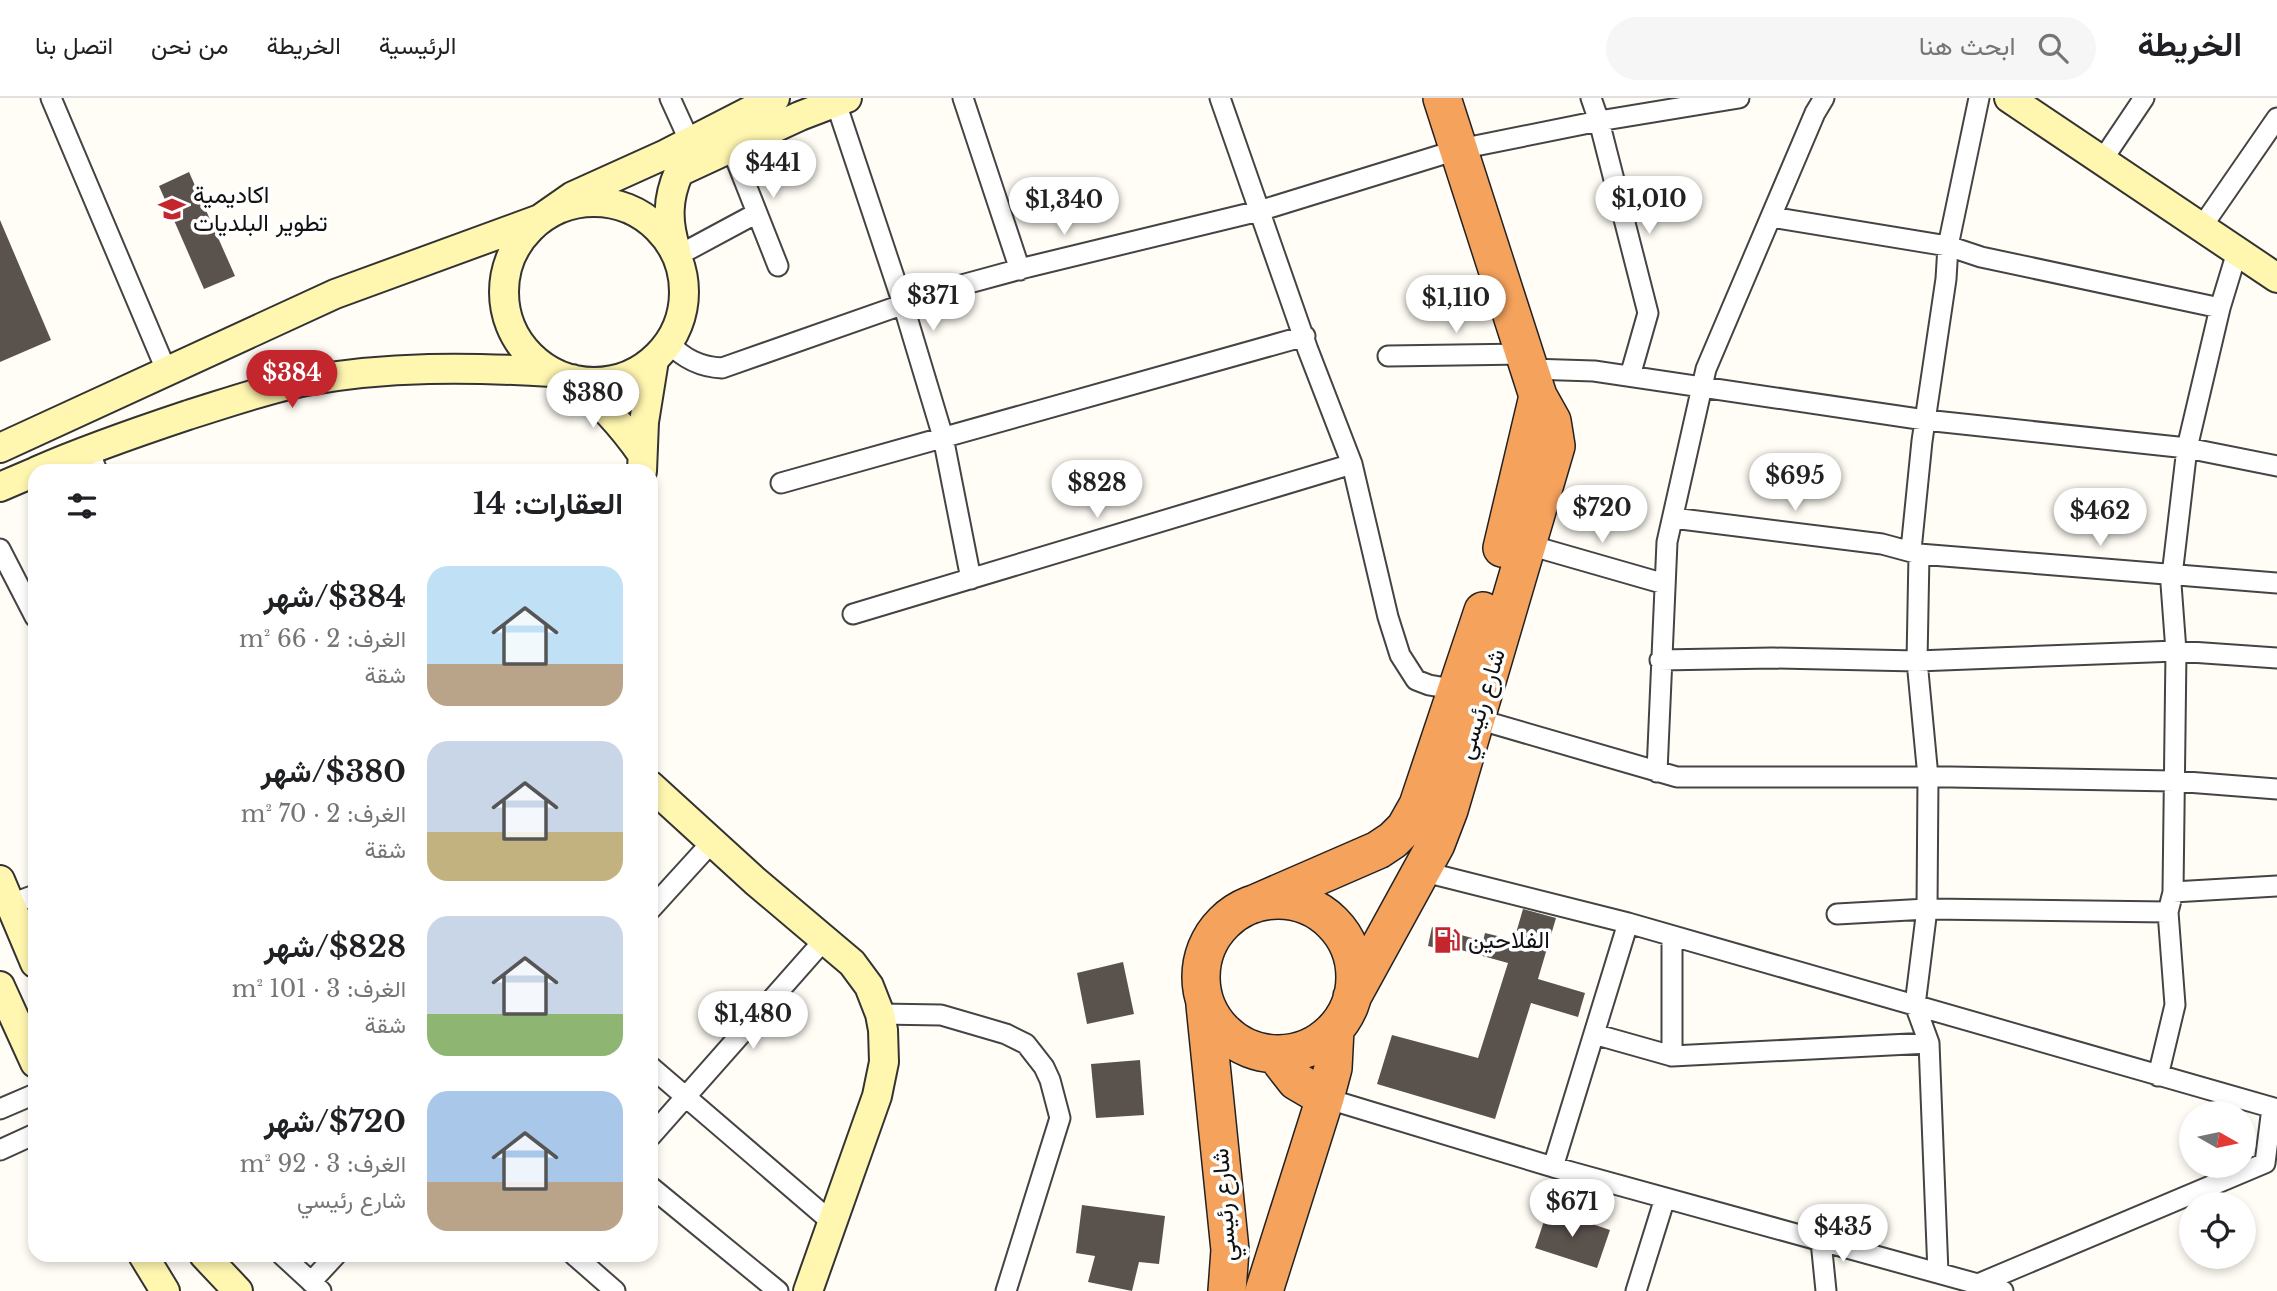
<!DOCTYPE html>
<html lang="ar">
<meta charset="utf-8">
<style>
:root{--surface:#fff;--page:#f6f6f6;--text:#202124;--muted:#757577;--line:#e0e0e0;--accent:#c4262e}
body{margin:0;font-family:"Libre Baskerville",Vazirmatn,serif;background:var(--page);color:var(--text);direction:rtl;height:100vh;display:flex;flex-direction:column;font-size:26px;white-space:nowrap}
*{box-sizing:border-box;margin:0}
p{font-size:23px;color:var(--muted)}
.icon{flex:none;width:38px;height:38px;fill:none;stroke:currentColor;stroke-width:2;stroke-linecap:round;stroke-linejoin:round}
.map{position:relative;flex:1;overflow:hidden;direction:ltr}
.side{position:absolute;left:28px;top:366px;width:630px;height:798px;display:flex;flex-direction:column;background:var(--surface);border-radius:21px;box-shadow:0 4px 10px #0003;direction:rtl}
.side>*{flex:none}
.needle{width:46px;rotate:99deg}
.tools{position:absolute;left:2179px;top:1003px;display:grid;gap:14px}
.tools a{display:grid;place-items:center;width:77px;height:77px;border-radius:50%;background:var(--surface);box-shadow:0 4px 10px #0003;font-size:35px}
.price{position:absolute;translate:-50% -60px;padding:0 16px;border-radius:24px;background:#fff;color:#222;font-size:23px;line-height:46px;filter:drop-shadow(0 2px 4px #0008)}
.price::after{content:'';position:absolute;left:50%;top:42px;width:21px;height:16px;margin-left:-10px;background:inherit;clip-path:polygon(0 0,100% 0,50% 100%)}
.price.current{background:var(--accent);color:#fff}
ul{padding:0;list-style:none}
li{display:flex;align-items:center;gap:21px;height:175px;padding:0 35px}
li span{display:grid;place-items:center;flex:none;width:196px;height:140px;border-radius:21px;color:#555}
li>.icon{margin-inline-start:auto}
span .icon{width:84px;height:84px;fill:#fffc;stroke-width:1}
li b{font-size:30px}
h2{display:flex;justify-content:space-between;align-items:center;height:84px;padding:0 35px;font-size:30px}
header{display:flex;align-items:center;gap:42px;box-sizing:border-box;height:98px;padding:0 35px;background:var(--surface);border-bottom:2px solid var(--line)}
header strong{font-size:33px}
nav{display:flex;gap:38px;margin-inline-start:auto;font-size:24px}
.search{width:490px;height:63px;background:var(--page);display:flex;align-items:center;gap:18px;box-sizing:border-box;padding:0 24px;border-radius:38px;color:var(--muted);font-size:26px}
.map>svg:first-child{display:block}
.building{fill:#5a524d}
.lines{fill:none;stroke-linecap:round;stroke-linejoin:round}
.street-casing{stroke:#444;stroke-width:23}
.secondary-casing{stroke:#333;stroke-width:32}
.highway-casing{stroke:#222;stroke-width:40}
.street{stroke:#fff;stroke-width:19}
.secondary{stroke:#fff6b0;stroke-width:28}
.highway{stroke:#f5a25d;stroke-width:37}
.labels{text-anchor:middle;stroke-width:7;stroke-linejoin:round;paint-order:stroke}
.poi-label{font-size:24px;fill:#111;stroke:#fff;text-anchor:start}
.street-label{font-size:24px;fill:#111;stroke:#fff}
</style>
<header>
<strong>الخريطة</strong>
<div class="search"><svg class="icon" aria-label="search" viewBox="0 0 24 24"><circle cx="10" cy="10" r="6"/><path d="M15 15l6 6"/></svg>ابحث هنا</div>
<nav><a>الرئيسية</a><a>الخريطة</a><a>من نحن</a><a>اتصل بنا</a></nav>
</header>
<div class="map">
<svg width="2277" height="1193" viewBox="0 0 2277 1193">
<rect width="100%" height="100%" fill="#fffdf5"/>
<path class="building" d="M189,74L235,178L204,191L159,88Z
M0,122L51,242L0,264Z
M1523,811L1556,820L1538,881L1585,895L1578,919L1531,905L1495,1021L1377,986L1392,937L1478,960L1508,865L1454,850L1453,854L1428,848L1432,829L1483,843L1485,835L1514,842Z
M1123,864L1134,916L1087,926L1077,875Z
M1140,962L1144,1017L1096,1020L1091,966Z
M1082,1107L1165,1118L1159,1166L1139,1164L1132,1193L1088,1184L1095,1158L1076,1155Z
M1548,1111L1610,1132L1597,1170L1535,1150Z"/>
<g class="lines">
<defs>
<path id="street" d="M51,0L167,274
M670,0L690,44
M963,0L1020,172
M1220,0L1308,252L1352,366L1388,519L1400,557L1416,582L1429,587L1458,592
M1591,0L1599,23L1648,215L1630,278
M836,5L903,206L943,339L971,481
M731,49L778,168
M2101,64L2144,0
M1771,119L1948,148L1981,159L2220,210
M2201,130L2277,20
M677,158L757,115
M669,245C684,261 700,269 722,270L947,191L1028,169L1259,113L1460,51L1599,23L1739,0
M1388,258L1525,256
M1530,271L1594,273L1925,322L2187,350L2277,368
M88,350L97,373
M781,385L1305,238
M1673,420L1882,446L1919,456L2277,485
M1529,447L1665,486
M0,451L35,519
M1911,452L1922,343L1946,181L1948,148L1979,0
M1919,456L1917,563L1928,679L1927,811L1915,907L1929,945L1938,1175
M853,516L1352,366
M1660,562L1773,560L1917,563L2176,553L2277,560
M1477,621L1677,679H1951L2174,683L2277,691
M1657,674L1667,444L1706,271L1815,15L1824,0
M1421,773L1628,825L2277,1011
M2173,794L2277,788
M11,806L35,797
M651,811L712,744
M1837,816L1927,811L2168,814
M1672,838V958
M880,916L941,917L1006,936L1026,946L1044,969L1050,982L1060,1020L1006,1193
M1594,936L1672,958L1929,945
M651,969L834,1126
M2158,978L2175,907L2168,814L2173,794L2176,553L2171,486L2187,350L2220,210L2237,154
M1325,1000L1553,1069L2003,1193
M0,1011L35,996
M651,1038L825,841
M0,1052L35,1036
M1553,1069L1628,825
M651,1089L778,1193
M1821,1143L1826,1193
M282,1157L321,1193
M574,1157L615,1193
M311,1184L336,1157
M1978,1186L2265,1065L2272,1010
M1636,1193L1665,1100"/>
<path id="secondary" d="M2009,0L2277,180
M504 194a90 90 0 1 1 180 0a90 90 0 1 1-180 0Z
M676,152C667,124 667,101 679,74L800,18L847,0
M572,281C600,303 621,326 642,356
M0,350L335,196L540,121L573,98L666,56L775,0
M37,373C87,351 137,334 188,317C227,305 266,291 306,283C387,268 470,269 552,274
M642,373L644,324L654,262
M0,389L35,374
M651,688L755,783L852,865L869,888L880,916L883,932L884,964L877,998L808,1193
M0,782L35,865
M0,888L35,965
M143,1157L165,1193
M204,1157L238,1193"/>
<path id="highway" d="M1502,450L1538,298
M1201 879a77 77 0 1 1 154 0a77 77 0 1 1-154 0Z
M1254,806L1378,752L1393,742L1405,730L1418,707L1483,513
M1352,899L1436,746L1449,712L1556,348L1552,323L1538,298L1442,0
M1205,907L1230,1152L1227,1193
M1275,956L1296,983L1325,1000
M1264,1193L1325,1000L1333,970L1335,931"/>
</defs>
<use href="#street" class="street-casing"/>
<use href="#secondary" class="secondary-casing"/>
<use href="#highway" class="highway-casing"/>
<use href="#street" class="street"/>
<use href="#secondary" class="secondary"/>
<use href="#highway" class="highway"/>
</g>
<defs>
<symbol id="school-bare" viewBox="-9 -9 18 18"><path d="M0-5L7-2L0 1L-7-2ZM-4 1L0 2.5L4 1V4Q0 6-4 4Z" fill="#c4262e" stroke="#fff" stroke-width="2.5" paint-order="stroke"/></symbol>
<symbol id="fuel-bare" viewBox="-9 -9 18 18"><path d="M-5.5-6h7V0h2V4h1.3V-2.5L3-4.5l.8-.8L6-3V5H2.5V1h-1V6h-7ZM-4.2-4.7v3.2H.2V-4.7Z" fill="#c4262e" stroke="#fff" stroke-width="2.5" paint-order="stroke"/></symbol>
</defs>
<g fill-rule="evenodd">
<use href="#school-bare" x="153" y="92" width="38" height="38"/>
<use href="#fuel-bare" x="1428" y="823" width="38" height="38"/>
</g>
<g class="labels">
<g class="poi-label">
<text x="193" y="105">اكاديمية<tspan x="193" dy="28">تطوير البلديات</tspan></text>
<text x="1468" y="850">الفلاحين</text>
</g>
<g class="street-label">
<text transform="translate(1481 606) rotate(-73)" y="8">شارع رئيسي</text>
<text transform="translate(1224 1107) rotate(-94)" y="8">شارع رئيسي</text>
</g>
</g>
</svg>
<div class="tools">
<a><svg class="needle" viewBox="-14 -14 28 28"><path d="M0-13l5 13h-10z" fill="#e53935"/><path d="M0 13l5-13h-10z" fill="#757577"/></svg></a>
<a><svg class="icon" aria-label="locate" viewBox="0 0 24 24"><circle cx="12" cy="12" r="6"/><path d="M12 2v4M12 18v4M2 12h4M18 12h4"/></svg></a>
</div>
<b class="price" style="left:773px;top:102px">$441</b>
<b class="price" style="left:1649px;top:138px">$1,010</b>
<b class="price" style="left:1064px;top:139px">$1,340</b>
<b class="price" style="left:933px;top:235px">$371</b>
<b class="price" style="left:1456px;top:237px">$1,110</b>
<b class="price current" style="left:292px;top:312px">$384</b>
<b class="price" style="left:593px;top:332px">$380</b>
<b class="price" style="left:1795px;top:415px">$695</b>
<b class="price" style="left:1097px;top:422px">$828</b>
<b class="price" style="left:1602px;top:447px">$720</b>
<b class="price" style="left:2100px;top:450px">$462</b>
<b class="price" style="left:753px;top:953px">$1,480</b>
<b class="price" style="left:1572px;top:1141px">$671</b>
<b class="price" style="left:1843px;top:1166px">$435</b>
<section class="side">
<h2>العقارات: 14<svg class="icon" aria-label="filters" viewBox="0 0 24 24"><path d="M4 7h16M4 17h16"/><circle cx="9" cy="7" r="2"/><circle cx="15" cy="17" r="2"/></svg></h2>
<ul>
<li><span style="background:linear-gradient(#bfe0f5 70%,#b9a48a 0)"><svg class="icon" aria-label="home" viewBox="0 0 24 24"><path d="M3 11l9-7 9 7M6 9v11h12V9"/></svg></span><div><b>$384/شهر</b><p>الغرف: 2 · 66 m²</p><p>شقة</p></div></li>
<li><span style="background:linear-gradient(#c9d6e8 65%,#c2b280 0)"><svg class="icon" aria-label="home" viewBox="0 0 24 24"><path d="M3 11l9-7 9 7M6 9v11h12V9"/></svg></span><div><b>$380/شهر</b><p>الغرف: 2 · 70 m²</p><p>شقة</p></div></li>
<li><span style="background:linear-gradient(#c9d6e8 70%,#8fb573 0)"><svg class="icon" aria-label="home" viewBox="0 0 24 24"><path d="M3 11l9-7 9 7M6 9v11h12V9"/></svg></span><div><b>$828/شهر</b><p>الغرف: 3 · 101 m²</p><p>شقة</p></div></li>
<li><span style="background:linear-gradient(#a9c7e8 65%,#b9a48a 0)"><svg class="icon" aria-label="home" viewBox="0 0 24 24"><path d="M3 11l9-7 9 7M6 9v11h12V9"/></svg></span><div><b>$720/شهر</b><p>الغرف: 3 · 92 m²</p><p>شارع رئيسي</p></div></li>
</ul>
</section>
</div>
